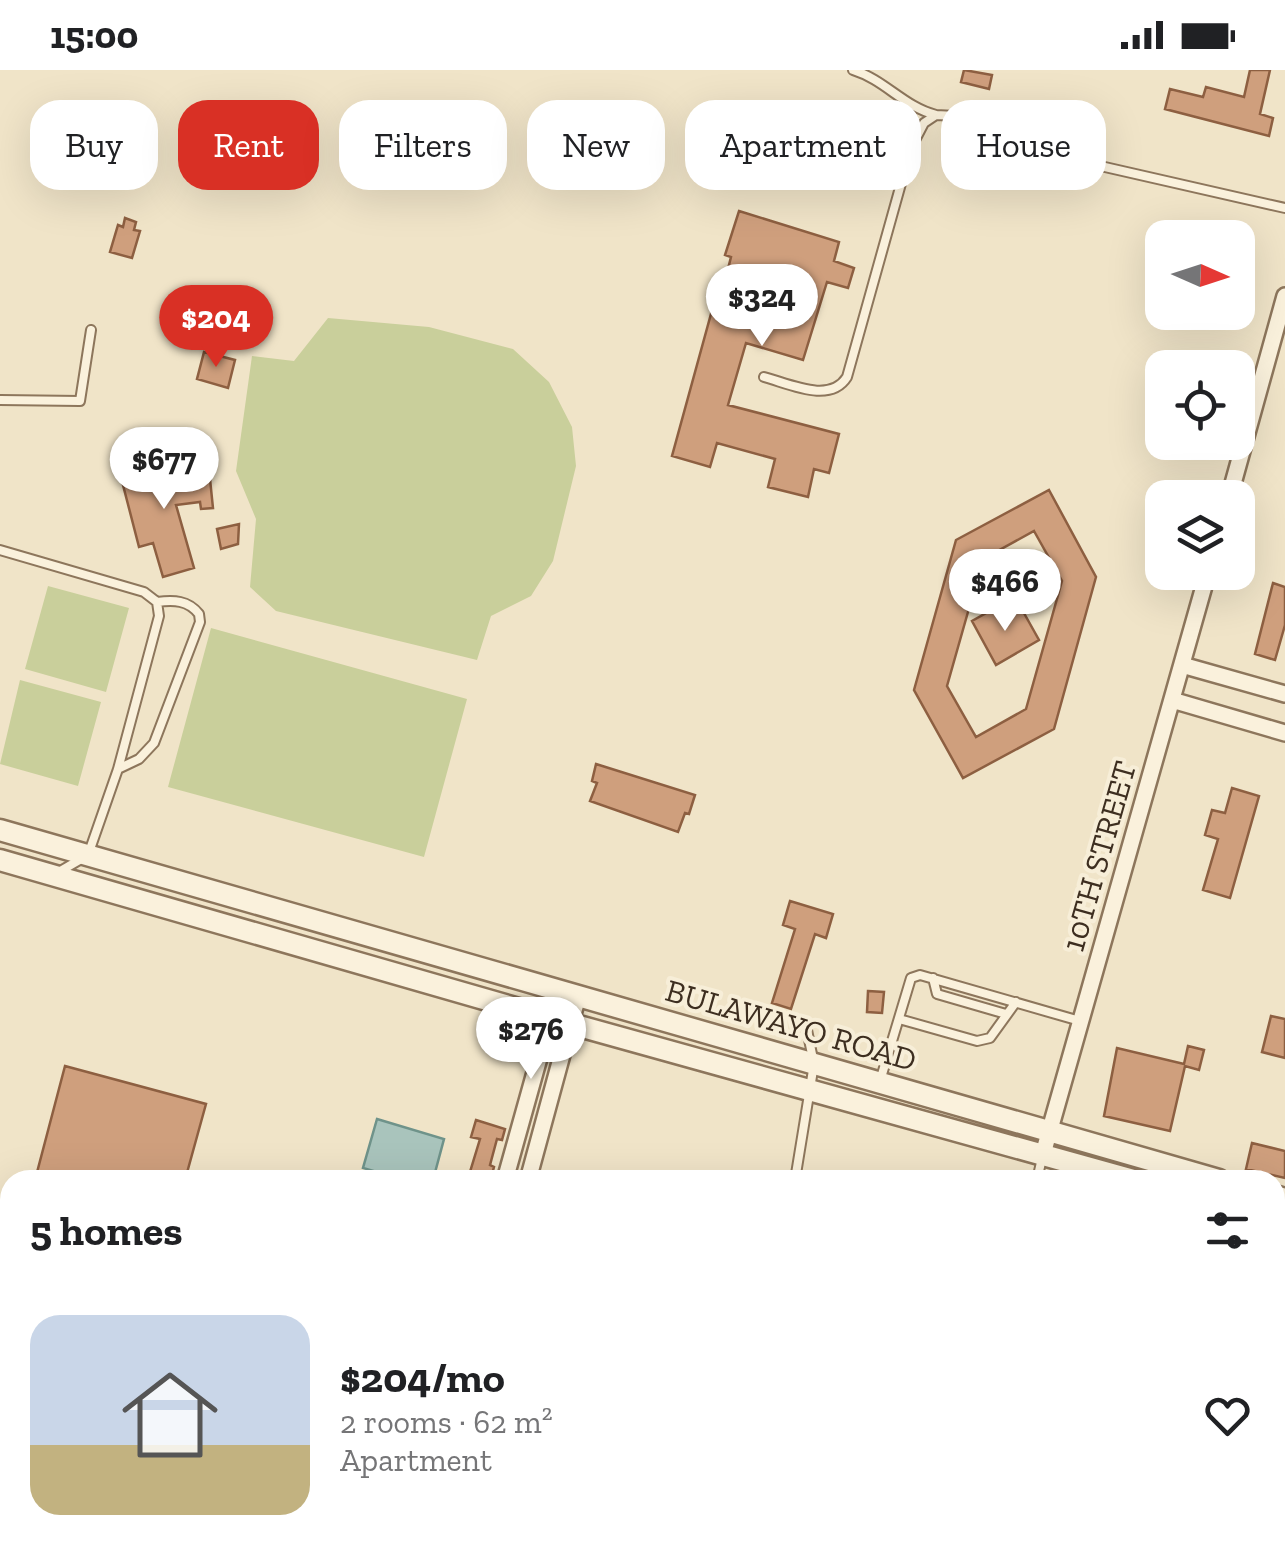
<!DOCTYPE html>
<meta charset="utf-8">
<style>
:root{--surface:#fff;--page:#f2f2f2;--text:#202124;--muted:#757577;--line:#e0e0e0;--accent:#d93025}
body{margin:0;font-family:"Zilla Slab",serif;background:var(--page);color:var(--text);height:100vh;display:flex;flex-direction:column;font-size:38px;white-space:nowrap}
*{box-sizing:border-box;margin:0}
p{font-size:32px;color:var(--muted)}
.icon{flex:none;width:55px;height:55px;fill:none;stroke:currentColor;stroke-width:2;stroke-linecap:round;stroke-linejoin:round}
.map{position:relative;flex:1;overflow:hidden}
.sheet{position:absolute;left:0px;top:1100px;width:1285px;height:392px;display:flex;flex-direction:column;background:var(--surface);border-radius:30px 30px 0 0;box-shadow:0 10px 40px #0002}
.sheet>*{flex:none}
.hud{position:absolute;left:30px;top:30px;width:1225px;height:90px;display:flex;gap:20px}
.needle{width:65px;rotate:93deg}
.buttons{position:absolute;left:1145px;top:150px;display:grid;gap:20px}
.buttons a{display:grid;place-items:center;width:110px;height:110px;border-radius:20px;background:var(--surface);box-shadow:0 10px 40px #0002;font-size:50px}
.price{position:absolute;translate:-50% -85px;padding:0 22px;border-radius:35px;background:#fff;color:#222;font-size:32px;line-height:65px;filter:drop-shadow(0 2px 5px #0008)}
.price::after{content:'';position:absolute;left:50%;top:60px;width:30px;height:22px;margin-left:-15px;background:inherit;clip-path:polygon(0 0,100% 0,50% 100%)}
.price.selected{background:var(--accent);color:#fff}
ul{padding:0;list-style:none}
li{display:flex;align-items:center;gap:30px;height:250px;padding:0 30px}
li+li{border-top:2px solid var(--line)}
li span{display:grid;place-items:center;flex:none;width:280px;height:200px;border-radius:30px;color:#555}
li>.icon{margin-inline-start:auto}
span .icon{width:120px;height:120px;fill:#fffc;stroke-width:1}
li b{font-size:42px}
h2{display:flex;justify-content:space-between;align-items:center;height:120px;padding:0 30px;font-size:42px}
.tag{padding:0 35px;border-radius:30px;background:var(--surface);box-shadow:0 10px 40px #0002;font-size:35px;line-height:90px}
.tag.selected{background:var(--accent);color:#fff}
.status{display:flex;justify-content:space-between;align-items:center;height:70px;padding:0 50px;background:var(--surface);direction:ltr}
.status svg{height:28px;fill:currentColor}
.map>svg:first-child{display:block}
.green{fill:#c9cf9b}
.water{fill:#a9c4bc;stroke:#6f938a;stroke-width:2.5}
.building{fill:#cf9f7d;stroke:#8d5f41;stroke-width:2.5;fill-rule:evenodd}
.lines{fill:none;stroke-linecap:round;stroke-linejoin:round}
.service-casing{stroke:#8d765c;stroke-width:12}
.minor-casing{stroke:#8d765c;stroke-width:20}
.tertiary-casing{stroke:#8d765c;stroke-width:25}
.trunk-casing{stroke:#5b4430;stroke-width:30}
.service{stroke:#faf1dc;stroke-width:8}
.minor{stroke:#faf1dc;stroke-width:15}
.tertiary{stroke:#faf1dc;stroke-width:20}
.trunk{stroke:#eabe7c;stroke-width:25}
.labels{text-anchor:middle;stroke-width:8;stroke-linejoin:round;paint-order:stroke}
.street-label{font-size:32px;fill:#3d2e20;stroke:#f7eed8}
</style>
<div class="status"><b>15:00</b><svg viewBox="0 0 49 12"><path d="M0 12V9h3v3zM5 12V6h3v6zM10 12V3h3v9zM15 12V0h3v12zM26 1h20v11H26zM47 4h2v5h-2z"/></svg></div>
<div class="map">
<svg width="1285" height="1492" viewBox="0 0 1285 1492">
<rect width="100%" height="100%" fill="#f0e4c8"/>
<path class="green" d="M328,248L429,257L513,279L549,312L572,357L576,396L553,491L531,526L491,546L477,590L276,541L250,517L256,449L236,401L252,286L294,291Z
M48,516L129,538L106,622L25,599Z
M211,558L467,629L424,787L168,717Z
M20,610L101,632L78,716L0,694Z"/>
<path class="water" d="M377,1049L444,1069L433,1110H404L363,1098Z"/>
<path class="building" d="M964,0L992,5L989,19L961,12Z
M1250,0H1270L1260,44L1273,48L1269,66L1165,39L1170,19L1203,27L1206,17L1244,27Z
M739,141L839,172L834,191L854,198L848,218L827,212L803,290L746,273L728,335L839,364L829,403L814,399L808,427L768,417L775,389L717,373L710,397L672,386L714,233L719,234L731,187L725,185Z
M125,148L136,152L134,160L140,161L132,188L110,182L118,155L123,157Z
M204,282L235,290L228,318L197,309Z
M127,380L134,415L169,408L168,396L190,394L192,411L210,409L213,438L201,439L200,432L176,435L194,498L163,507L153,473L139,477L115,384Z
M1049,420L1096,507L1054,659L963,708L914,620L956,470ZM1034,461L1062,511L1026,639L976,667L947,616L983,489Z
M239,454L238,474L221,479L217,459Z
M1273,513L1285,517V555L1275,590L1255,584Z
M1015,527L1039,570L996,595L972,551Z
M596,694L695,725L689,744L685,743L678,762L590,731L597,713L592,711Z
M1232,718L1259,726L1230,828L1203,820L1218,769L1205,765L1212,740L1225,743Z
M790,831L833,844L826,868L815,864L791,939L772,933L795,859L783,855Z
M868,921L884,922L882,943L867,942Z
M1271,946L1285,949V988L1262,982Z
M1188,976L1204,980L1199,1000L1185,996L1170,1061L1104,1046L1117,978L1184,994Z
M65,996L206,1034L185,1110H35Z
M476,1050L505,1059L502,1070L497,1069L490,1095L494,1097L491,1108L470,1102L480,1069L471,1067Z
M1252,1073L1285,1081V1108L1246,1099Z"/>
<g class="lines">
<defs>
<path id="service" d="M853,0C885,10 904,37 936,45
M764,307C790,314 830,334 847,307L911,78L924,53L936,45L956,46L1061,87L1285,138
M0,330L80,331L91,260
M0,480L144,522L157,532L159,546L118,699L88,785L57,803
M118,699L139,689L154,673L200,552L199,544C188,530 174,530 157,532
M933,908L937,924L1006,944
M899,949L977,971L990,968L1016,932
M880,1011L911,908L920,905L1080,951
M795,1110L814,994L806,955
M1037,1110L1042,1088"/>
<path id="minor" d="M1229,428L1285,226
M1182,595L1285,624
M1172,630L1285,663
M1043,1084L1208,502
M505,1110L558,920
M528,1110L578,926
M411,1492L414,1482"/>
<path id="tertiary" d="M0,760L1219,1110
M0,790L550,948L1133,1110
M1275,1126L1285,1129
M1275,1152L1285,1155"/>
<path id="trunk" d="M0,1267L10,1270
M0,1295L10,1297
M656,1482L689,1492
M747,1482L780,1492"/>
</defs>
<use href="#service" class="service-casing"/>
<use href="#minor" class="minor-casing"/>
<use href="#tertiary" class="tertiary-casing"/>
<use href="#trunk" class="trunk-casing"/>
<use href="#service" class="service"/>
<use href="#minor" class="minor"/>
<use href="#tertiary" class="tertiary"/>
<use href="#trunk" class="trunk"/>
</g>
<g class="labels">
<g class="street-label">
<text transform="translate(1099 786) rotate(-74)" y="11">10TH STREET</text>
<text transform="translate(791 955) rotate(16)" y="11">BULAWAYO ROAD</text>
</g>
</g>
</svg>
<div class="buttons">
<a><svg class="needle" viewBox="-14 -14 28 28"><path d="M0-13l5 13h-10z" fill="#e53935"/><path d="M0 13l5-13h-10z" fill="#757577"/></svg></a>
<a><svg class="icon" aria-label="locate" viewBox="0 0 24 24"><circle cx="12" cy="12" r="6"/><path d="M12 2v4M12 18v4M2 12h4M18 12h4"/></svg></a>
<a><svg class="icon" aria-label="layers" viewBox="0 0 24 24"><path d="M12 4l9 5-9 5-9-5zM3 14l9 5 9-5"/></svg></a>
</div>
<b class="price" style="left:762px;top:279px">$324</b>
<b class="price selected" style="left:216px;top:300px">$204</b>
<b class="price" style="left:164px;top:442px">$677</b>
<b class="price" style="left:1005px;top:564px">$466</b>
<b class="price" style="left:531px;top:1012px">$276</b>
<div class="hud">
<a class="tag">Buy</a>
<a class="tag selected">Rent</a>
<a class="tag">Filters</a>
<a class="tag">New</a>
<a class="tag">Apartment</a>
<a class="tag">House</a>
</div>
<section class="sheet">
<h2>5 homes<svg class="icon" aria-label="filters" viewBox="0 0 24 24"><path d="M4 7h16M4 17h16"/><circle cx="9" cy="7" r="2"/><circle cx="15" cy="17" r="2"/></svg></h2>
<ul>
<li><span style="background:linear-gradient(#c9d6e8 65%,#c2b280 0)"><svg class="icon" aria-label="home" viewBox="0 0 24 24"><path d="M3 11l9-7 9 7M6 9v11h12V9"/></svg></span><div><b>$204/mo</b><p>2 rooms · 62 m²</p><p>Apartment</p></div><svg class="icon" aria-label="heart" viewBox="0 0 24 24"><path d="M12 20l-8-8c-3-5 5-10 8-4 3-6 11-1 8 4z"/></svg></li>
</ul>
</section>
</div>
